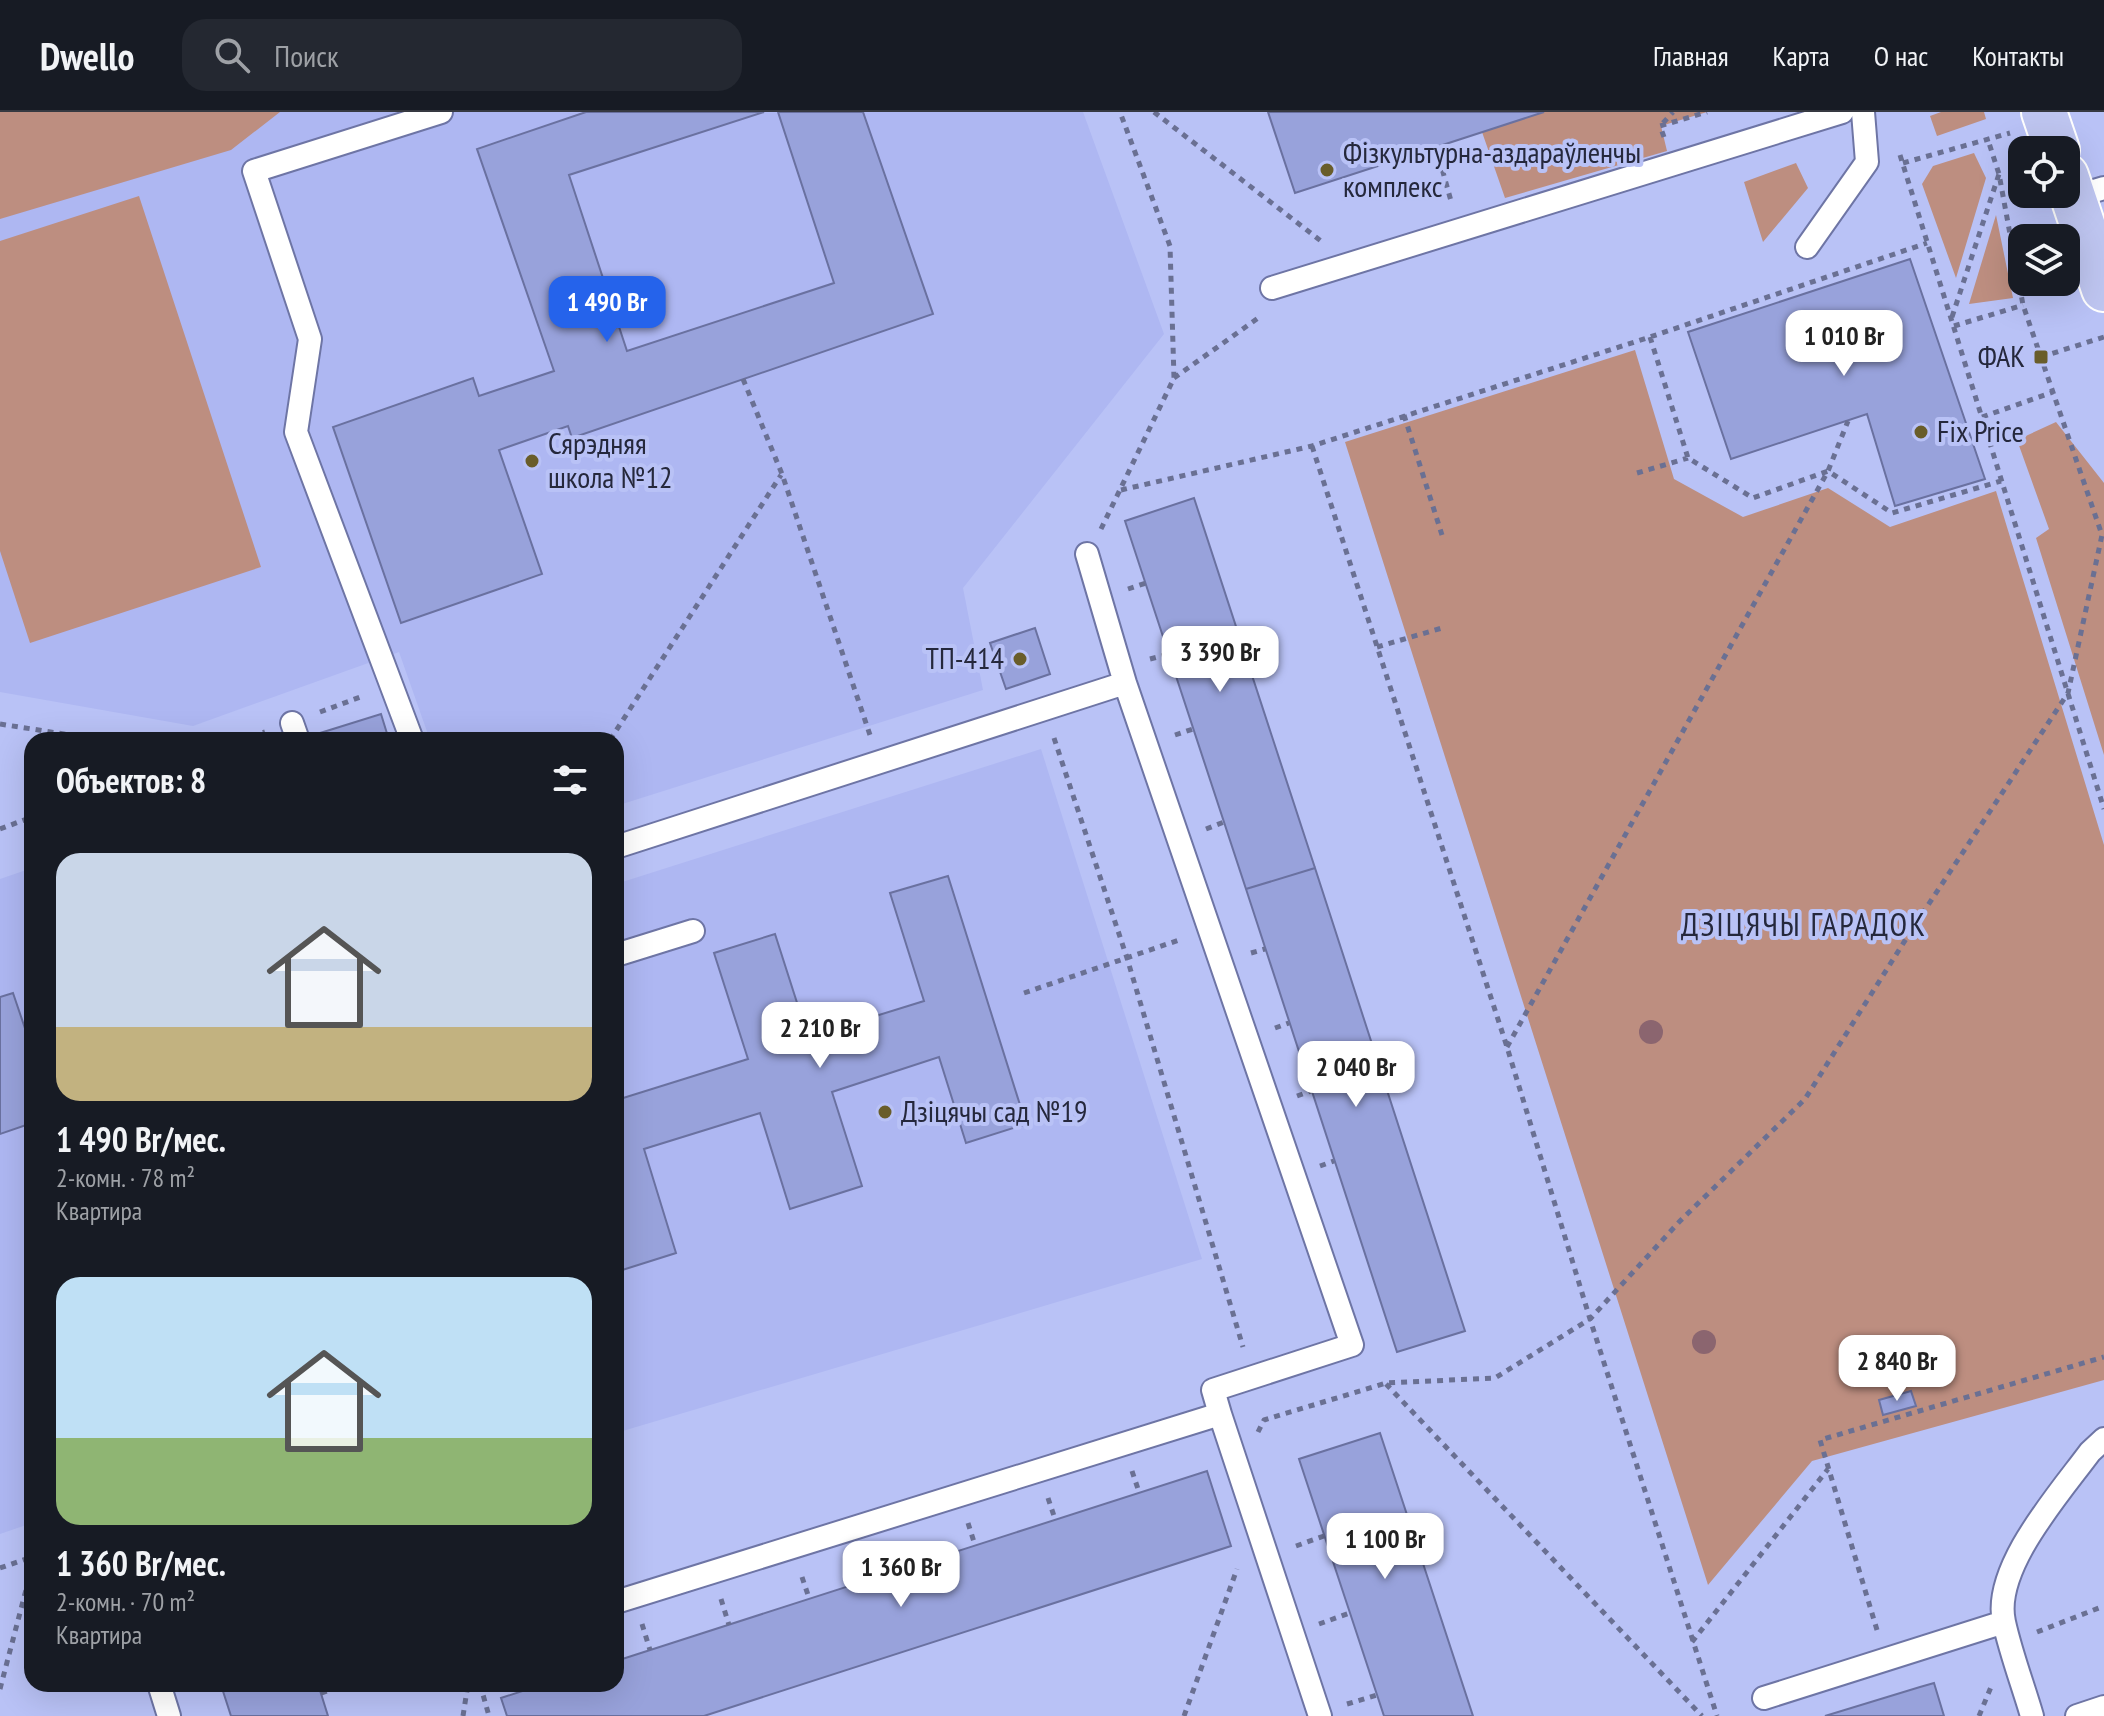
<!DOCTYPE html>
<html lang="ru">
<meta charset="utf-8">
<style>
:root{--surface:#171b24;--page:#242831;--text:#f1f3f6;--muted:#9ea1a6;--line:#363941;--accent:#2563eb}
body{margin:0;font-family:"PT Sans Narrow",sans-serif;background:var(--page);color:var(--text);height:100vh;display:flex;flex-direction:column;font-size:30px;white-space:nowrap}
*{box-sizing:border-box;margin:0}
p{font-size:26px;color:var(--muted)}
.icon{flex:none;width:44px;height:44px;fill:none;stroke:currentColor;stroke-width:2;stroke-linecap:round;stroke-linejoin:round}
.map{position:relative;flex:1;overflow:hidden}
.drawer{position:absolute;left:24px;top:620px;width:600px;height:960px;display:flex;flex-direction:column;background:var(--surface);border-radius:24px;box-shadow:0 8px 32px #0002}
.drawer>*{flex:none}
.buttons{position:absolute;left:2008px;top:24px;display:grid;gap:16px}
.buttons a{display:grid;place-items:center;width:72px;height:72px;border-radius:16px;background:var(--surface);box-shadow:0 8px 32px #0002;font-size:40px}
.price{position:absolute;translate:-50% -68px;padding:0 18px;border-radius:16px;background:#fff;color:#222;font-size:26px;line-height:52px;filter:drop-shadow(0 2px 4px #0008)}
.price::after{content:'';position:absolute;left:50%;top:48px;width:24px;height:18px;margin-left:-12px;background:inherit;clip-path:polygon(0 0,100% 0,50% 100%)}
.price.selected{background:var(--accent);color:#fff}
ul{padding:0;list-style:none}
li{display:grid;align-content:center;gap:16px;height:424px;padding:0 32px}
li span{display:grid;place-items:center;height:248px;border-radius:24px;color:#555}
li>.icon{margin-inline-start:auto}
span .icon{width:144px;height:144px;fill:#fffc;stroke-width:1}
li b{font-size:34px}
h2{display:flex;justify-content:space-between;align-items:center;height:96px;padding:0 32px;font-size:34px}
header{display:flex;align-items:center;gap:48px;box-sizing:border-box;height:112px;padding:0 40px;background:var(--surface);border-bottom:2px solid var(--line)}
header strong{font-size:38px}
nav{display:flex;gap:44px;margin-inline-start:auto;font-size:28px}
.search{width:560px;height:72px;background:var(--page);display:flex;align-items:center;gap:20px;box-sizing:border-box;padding:0 28px;border-radius:24px;color:var(--muted);font-size:30px}
.map>svg:first-child{display:block}
.built{fill:#aeb7f2}
.green{fill:#bd8e80}
.building{fill:#98a2db;stroke:#6a71a0;stroke-width:2}
.lines{fill:none;stroke-linecap:round;stroke-linejoin:round}
.lane-casing{stroke:#6e75a5;stroke-width:26}
.primary-casing{stroke:#fff;stroke-width:48}
.path{stroke:#6a7093;stroke-width:5;stroke-dasharray:6 6;stroke-linecap:butt}
.lane{stroke:#fff;stroke-width:22}
.primary{stroke:#bec5f0;stroke-width:44}
.tree{fill:#8b656f}
.poi-dot{fill:#695d2a;stroke:#b9c2f6;stroke-width:3}
.labels{text-anchor:middle;stroke-width:8;stroke-linejoin:round;paint-order:stroke}
.poi-label{font-size:30px;fill:#25283c;stroke:#b9c2f6;text-anchor:start}
.neighbourhood-label{font-size:32px;letter-spacing:2px;fill:#25283c;stroke:#b9c2f6}
</style>
<header>
<strong>Dwello</strong>
<div class="search"><svg class="icon" aria-label="search" viewBox="0 0 24 24"><circle cx="10" cy="10" r="6"/><path d="M15 15l6 6"/></svg>Поиск</div>
<nav><a>Главная</a><a>Карта</a><a>О нас</a><a>Контакты</a></nav>
</header>
<div class="map">
<svg width="2104" height="1604" viewBox="0 0 2104 1604">
<rect width="100%" height="100%" fill="#b9c2f6"/>
<path class="built" d="M0,0H1083L1164,222L963,476L983,578L616,694V628H430L399,540L193,614L0,580Z
M1041,637L1202,1147L616,1321V772Z
M32,756V1411L0,1422V767Z"/>
<path class="green" d="M0,0H280L231,38L0,107Z
M1544,0H1707L1661,14L1667,39L1505,86L1482,20Z
M1941,0H1984L1986,7L1937,24L1930,4Z
M1974,41L1986,66L1956,166L1922,72L1933,54Z
M1796,51L1808,76L1763,130L1744,70Z
M139,84L261,455L30,531L0,439V129Z
M1996,103L2013,186L1969,192Z
M1635,238L1674,367L1743,405L1828,376L1890,415L1996,379L2104,733V1268L1812,1349L1708,1473L1345,330Z
M2056,310L2104,371V643L2036,426L2049,417L2017,328Z"/>
<path class="building" d="M586,0H764L569,63L627,239L834,171L778,0H863L933,202L572,326L568,314L499,338L542,462L401,511L333,315L473,266L479,284L554,259L477,37Z
M1268,0H1544L1295,81Z
M1910,147L1985,367L1895,394L1867,302L1731,347L1688,220Z
M1194,386L1315,756L1246,777L1125,409Z
M1035,516L1050,562L1006,577L990,531Z
M381,602L389,628H319L317,622Z
M1315,756L1465,1219L1397,1240L1246,777Z
M948,764L1026,1012L966,1031L939,945L832,980L862,1074L790,1097L760,1001L644,1037L676,1141L616,1160V974L620,987L748,947L714,841L775,822L808,925L924,889L890,781Z
M13,881L32,937V1011L0,1022V885Z
M1911,1279L1916,1294L1883,1303L1879,1288Z
M1380,1321L1414,1424L1473,1604H1384L1350,1501L1299,1347Z
M1207,1359L1231,1434L704,1604H507L501,1586L544,1572H616V1549Z
M1934,1571L1944,1604H1825L1920,1575Z
M215,1572H318L328,1604H231L221,1573L216,1575Z"/>
<g class="lines">
<defs>
<path id="lane" d="M2074,85L2104,76
M1807,135L1867,50L1863,0
M1272,176L1842,0
M1087,442L1125,571L1352,1233L1213,1278L1220,1302
M292,611L298,628
M412,628L296,320L310,227L254,59L441,0
M616,735L1125,571
M616,843L693,819
M616,1490L1220,1302L1320,1604
M159,1572L169,1604
M1764,1586L2004,1510
M2032,1604C2023,1573 2011,1542 2004,1510C1992,1457 2059,1382 2090,1340L2104,1327
M2077,1604L2104,1595"/>
<path id="primary" d="M2044,0L2057,38
M2066,64L2104,177"/>
</defs>
<use href="#lane" class="lane-casing"/>
<use href="#primary" class="primary-casing"/>
<path class="path" d="M1154,0L1321,129
M1663,11L1673,0
M1664,25L1660,14L1707,0
M1436,35L1451,89
M1900,43L2104,697
M1903,51L2010,21
M1952,205L1999,62
M1954,214L2023,193
M1650,225L1688,346L1753,386L1828,359L1892,401L2001,369
M2041,245L2104,225
M1174,266L1261,204
M743,267L782,362L870,623
M1404,303L1442,423
M1982,305L2053,280
M1312,334L1507,935L1590,1207L1717,1604
M1637,361L1688,346
M1121,378L1312,334L1650,225L1927,131
M1101,417L1174,266L1170,134L1120,0
M1128,477L1146,471
M1377,535L1442,516
M1150,547L1169,542
M320,600L363,584
M0,612L102,628
M1175,623L1193,617
M1054,626L1127,846L1243,1235
M240,628L265,620
M610,628L781,363
M0,717L32,705
M1206,717L1224,710
M1251,841L1265,837
M1024,881L1182,827
M1275,916L1289,911
M1507,935L1828,359L1848,309
M1297,984L1311,979
M1320,1054L1334,1049
M1386,1272L1702,1604
M1258,1320L1264,1308L1386,1271L1495,1266L1590,1207L1680,1109L1805,987L1911,819L2068,581L2102,423L2023,193L1999,62L1988,28
M1132,1359L1139,1380
M1048,1386L1055,1407
M968,1411L975,1433
M1296,1434L1324,1424
M891,1436L898,1458
M0,1456L32,1445
M802,1465L809,1486
M721,1487L729,1513
M642,1512L650,1538
M1319,1512L1350,1501
M1877,1518L1820,1328L2104,1245
M2037,1520L2104,1494
M1692,1530L1828,1357
M480,1572L489,1604
M0,1577L32,1455
M321,1581L350,1572
M1347,1592L1377,1583
M463,1604L468,1572
M1184,1604L1237,1457
M1979,1604L1991,1575"/>
<use href="#lane" class="lane"/>
<use href="#primary" class="primary"/>
</g>
<g class="tree">
<circle cx="1651" cy="920" r="12"/>
<circle cx="1704" cy="1230" r="12"/>
</g>
<g class="poi-dot">
<circle cx="1327" cy="58" r="8"/>
<rect x="2033" y="237" width="16" height="16" rx="4"/>
<circle cx="1921" cy="320" r="8"/>
<circle cx="532" cy="349" r="8"/>
<circle cx="1020" cy="547" r="8"/>
<circle cx="885" cy="1000" r="8"/>
</g>
<g class="labels">
<g class="poi-label">
<text x="1343" y="51">Фізкультурна-аздараўленчы<tspan x="1343" dy="34">комплекс</tspan></text>
<text x="2025" y="255" text-anchor="end">ФАК</text>
<text x="1937" y="330">Fix Price</text>
<text x="548" y="342">Сярэдняя<tspan x="548" dy="34">школа №12</tspan></text>
<text x="1004" y="557" text-anchor="end">ТП-414</text>
<text x="901" y="1010">Дзіцячы сад №19</text>
</g>
<g class="neighbourhood-label">
<text x="1804" y="824">ДЗІЦЯЧЫ ГАРАДОК</text>
</g>
</g>
</svg>
<div class="buttons">
<a><svg class="icon" aria-label="locate" viewBox="0 0 24 24"><circle cx="12" cy="12" r="6"/><path d="M12 2v4M12 18v4M2 12h4M18 12h4"/></svg></a>
<a><svg class="icon" aria-label="layers" viewBox="0 0 24 24"><path d="M12 4l9 5-9 5-9-5zM3 14l9 5 9-5"/></svg></a>
</div>
<b class="price selected" style="left:607px;top:232px">1 490 Br</b>
<b class="price" style="left:1844px;top:266px">1 010 Br</b>
<b class="price" style="left:1220px;top:582px">3 390 Br</b>
<b class="price" style="left:820px;top:958px">2 210 Br</b>
<b class="price" style="left:1356px;top:997px">2 040 Br</b>
<b class="price" style="left:1897px;top:1291px">2 840 Br</b>
<b class="price" style="left:1385px;top:1469px">1 100 Br</b>
<b class="price" style="left:901px;top:1497px">1 360 Br</b>
<section class="drawer">
<h2>Объектов: 8<svg class="icon" aria-label="filters" viewBox="0 0 24 24"><path d="M4 7h16M4 17h16"/><circle cx="9" cy="7" r="2"/><circle cx="15" cy="17" r="2"/></svg></h2>
<ul>
<li><span style="background:linear-gradient(#c9d6e8 70%,#c2b280 0)"><svg class="icon" aria-label="home" viewBox="0 0 24 24"><path d="M3 11l9-7 9 7M6 9v11h12V9"/></svg></span><div><b>1 490 Br/мес.</b><p>2-комн. · 78 m²</p><p>Квартира</p></div></li>
<li><span style="background:linear-gradient(#bfe0f5 65%,#8fb573 0)"><svg class="icon" aria-label="home" viewBox="0 0 24 24"><path d="M3 11l9-7 9 7M6 9v11h12V9"/></svg></span><div><b>1 360 Br/мес.</b><p>2-комн. · 70 m²</p><p>Квартира</p></div></li>
</ul>
</section>
</div>
